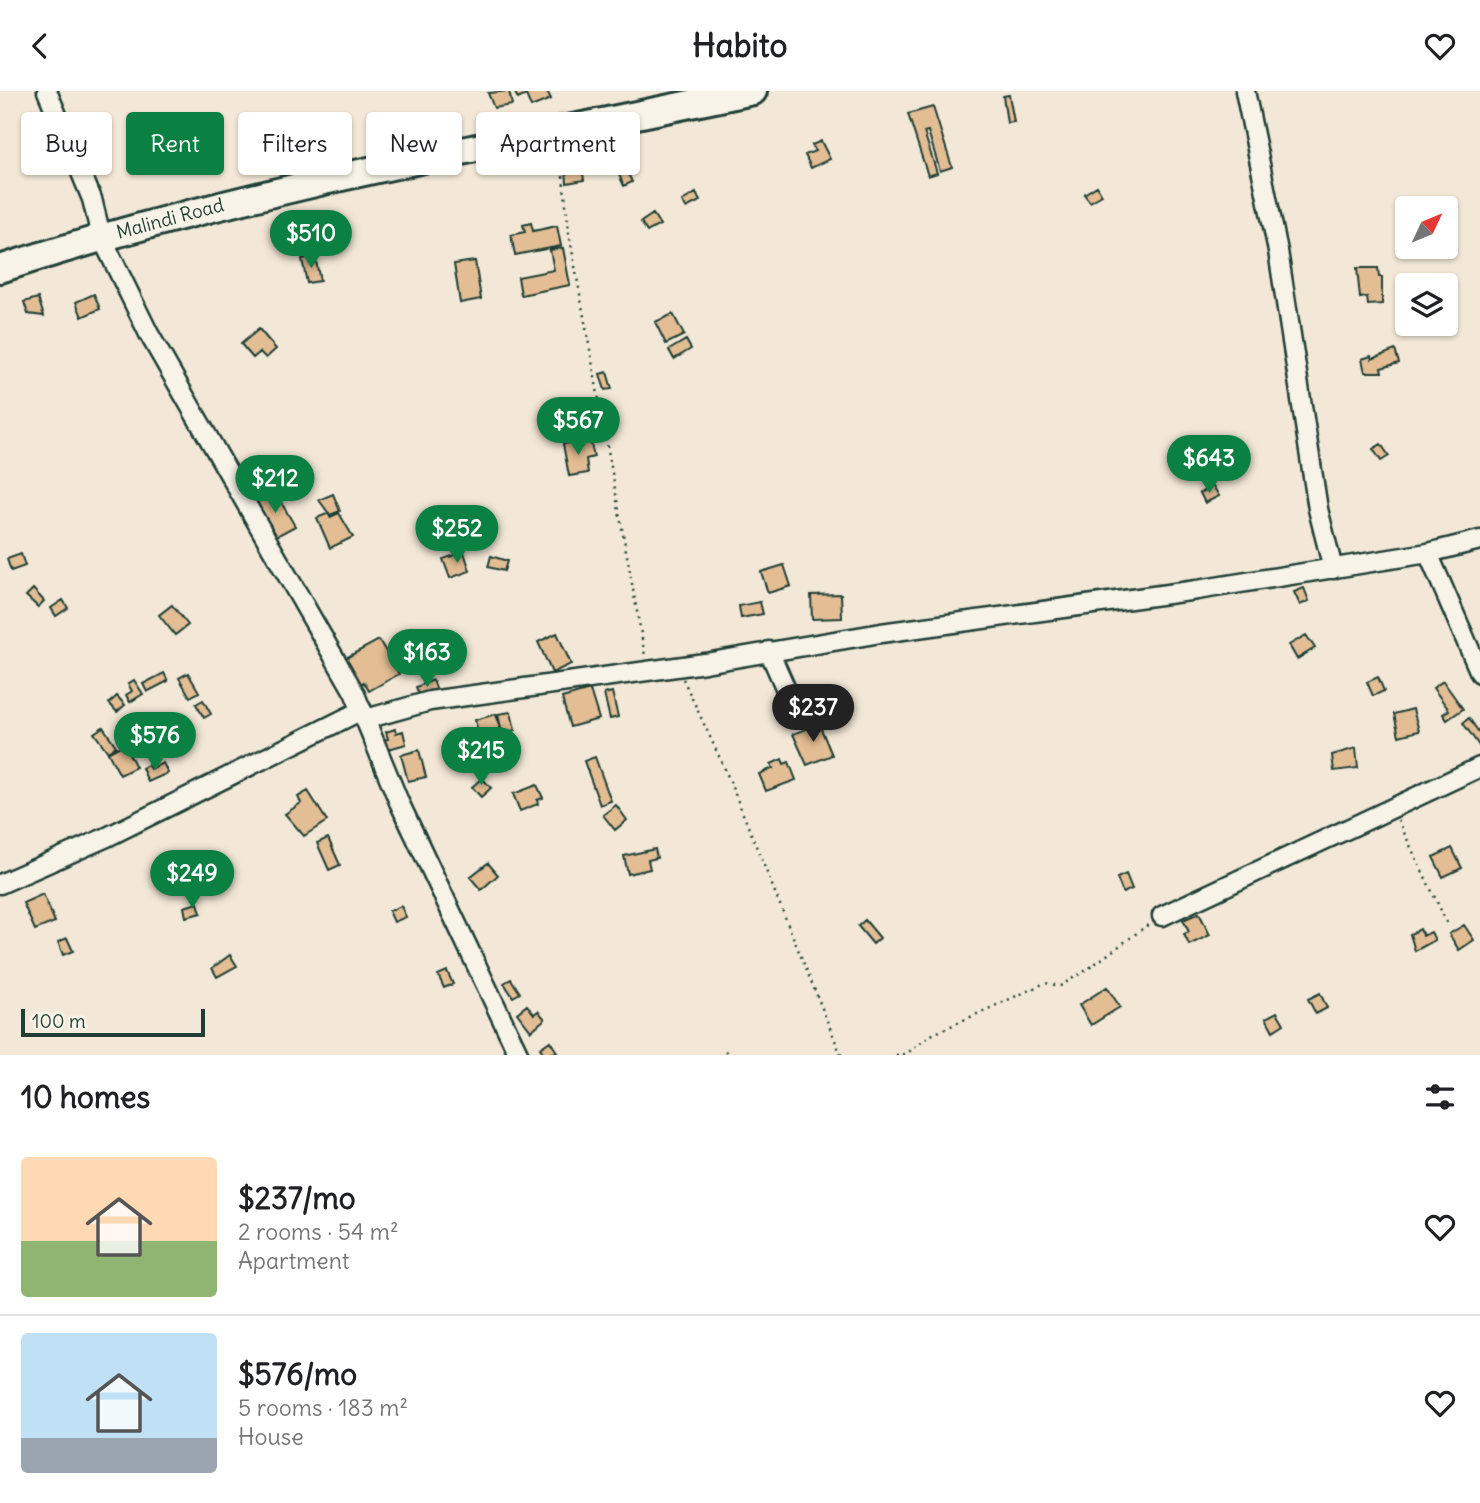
<!DOCTYPE html>
<meta charset="utf-8">
<style>
:root{--surface:#fff;--page:#f6f6f6;--text:#202124;--muted:#757577;--line:#e0e0e0;--accent:#0b8043}
body{margin:0;font-family:Delius,sans-serif;background:var(--page);color:var(--text);height:100vh;display:flex;flex-direction:column;font-size:26px;white-space:nowrap}
*{box-sizing:border-box;margin:0}
p{font-size:23px;color:var(--muted)}
.icon{flex:none;width:38px;height:38px;fill:none;stroke:currentColor;stroke-width:2;stroke-linecap:round;stroke-linejoin:round}
.map{position:relative;height:964px;overflow:hidden}
.drawer{display:flex;flex-direction:column;background:var(--surface);flex:1}
.drawer>*{flex:none}
.banner{position:absolute;left:21px;top:21px;width:700px;height:63px;display:flex;gap:14px}
.needle{width:46px;rotate:46deg}
.tools{position:absolute;left:1395px;top:105px;display:grid;gap:14px}
.tools a{display:grid;place-items:center;width:63px;height:63px;border-radius:7px;background:var(--surface);box-shadow:0 2px 5px #0004;font-size:35px}
.scale{position:absolute;left:21px;bottom:18px;width:184px;box-sizing:border-box;padding-left:7px;border:4px solid #1f3d34;border-top:0;font-size:19px;line-height:24px;white-space:nowrap;color:#1f3d34;-webkit-text-stroke:5px #f7f3e8;paint-order:stroke}
.price{position:absolute;translate:-50% -60px;padding:0 16px;border-radius:24px;background:var(--accent);color:#fff;font-size:23px;line-height:46px;filter:drop-shadow(0 2px 4px #0008)}
.price::after{content:'';position:absolute;left:50%;top:42px;width:21px;height:16px;margin-left:-10px;background:inherit;clip-path:polygon(0 0,100% 0,50% 100%)}
.price.active{background:#222;color:#fff}
ul{padding:0;list-style:none}
li{display:flex;align-items:center;gap:21px;height:175px;padding:0 21px}
li+li{border-top:2px solid var(--line)}
li span{display:grid;place-items:center;flex:none;width:196px;height:140px;border-radius:7px;color:#555}
li>.icon{margin-inline-start:auto}
span .icon{width:84px;height:84px;fill:#fffc;stroke-width:1}
li b{font-size:30px}
h2{display:flex;justify-content:space-between;align-items:center;height:84px;padding:0 21px;font-size:30px}
.pill{padding:0 24px;border-radius:7px;background:var(--surface);box-shadow:0 2px 5px #0004;font-size:24px;line-height:63px}
.pill.active{background:var(--accent);color:#fff}
header{display:flex;justify-content:space-between;align-items:center;height:91px;padding:0 21px;background:var(--surface);font-size:32px;font-weight:700}
.map>svg:first-child{display:block}
.building{fill:#e3bd94;stroke:#1f3d34;stroke-width:2}
.lines{fill:none;stroke-linecap:round;stroke-linejoin:round}
.minor-casing{stroke:#1f3d34;stroke-width:23}
.highway-casing{stroke:#1f3d34;stroke-width:32}
.path{stroke:#1f3d34;stroke-width:2.5;stroke-dasharray:2 5;stroke-linecap:butt}
.minor{stroke:#f7f3e8;stroke-width:18}
.highway{stroke:#f7f3e8;stroke-width:26}
.labels{text-anchor:middle;stroke-width:5;stroke-linejoin:round;paint-order:stroke}
.street-label{font-size:19px;fill:#1f3d34;stroke:#f7f3e8}
</style>
<header><svg class="icon" aria-label="back" viewBox="0 0 24 24"><path d="M15 5l-7 7 7 7"/></svg>Habito<svg class="icon" aria-label="heart" viewBox="0 0 24 24"><path d="M12 20l-8-8c-3-5 5-10 8-4 3-6 11-1 8 4z"/></svg></header>
<div class="map">
<svg width="1480" height="964" viewBox="0 0 1480 964">
<rect width="100%" height="100%" fill="#f3e8d7"/>
<filter id="ink" filterUnits="userSpaceOnUse"><feTurbulence type="fractalNoise" baseFrequency=".0143" numOctaves="2"/><feDisplacementMap in="SourceGraphic" scale="14" xChannelSelector="R" yChannelSelector="G"/><feConvolveMatrix kernelMatrix="1 2 1 2 8 2 1 2 1" color-interpolation-filters="sRGB"/></filter>
<g filter="url(#ink)">
<path class="building" d="M509,0L512,14L494,17L488,2Z
M514,0H547L551,8L531,16L526,4L518,8Z
M1009,4L1014,31L1007,32L1003,5Z
M933,16L952,76L940,80L928,40L924,41L937,82L928,85L908,23Z
M821,50L830,68L811,77L805,64L815,60L812,54Z
M623,71L632,91L624,95L615,75Z
M582,76L584,89L567,92L566,79Z
M1097,95L1102,104L1090,111L1084,103Z
M696,102L700,110L686,117L682,110Z
M653,123L660,134L647,141L641,131Z
M531,132L533,140L557,135L561,155L515,164L511,144L525,141L523,134Z
M563,157L570,194L521,204L518,186L554,179L550,159Z
M315,165L320,190L307,192L302,168Z
M475,170L481,208L460,212L454,173Z
M1357,177H1378L1379,186H1382V213L1368,214L1367,206L1360,207Z
M94,203L100,218L82,226L76,211Z
M38,207L44,225L28,223L24,211Z
M673,223L684,244L666,253L655,231Z
M259,238L276,258L266,267L260,261L253,267L241,253Z
M686,249L691,258L674,268L669,259Z
M1395,259L1399,272L1381,277L1382,281H1365L1362,268L1371,265L1372,268Z
M607,281L612,298L605,299L600,283Z
M590,349L594,366L586,368L588,382L569,385L563,353Z
M1381,353L1389,365L1381,370L1373,358Z
M1213,395L1219,405L1205,412L1200,402Z
M275,401L295,435L275,446L256,412Z
M333,403L340,420L330,424L319,409Z
M329,422L330,426L339,422L353,446L330,457L317,427Z
M464,461L470,480L450,487L443,468Z
M21,463L25,475L11,480L7,468Z
M491,465L507,470L504,480L488,476Z
M784,474L791,495L768,502L761,481Z
M1304,497L1309,510L1300,514L1294,501Z
M33,498L44,510L38,516L26,505Z
M841,503L842,527L812,528L811,504Z
M63,509L68,517L56,525L51,517Z
M760,511L763,523L741,527L739,515Z
M172,514L188,534L175,544L159,524Z
M557,542L571,573L552,582L538,551Z
M1306,544L1315,557L1297,568L1289,554Z
M379,549L399,583L369,600L364,591L359,594L344,568Z
M164,582L168,590L147,601L143,593Z
M188,582L199,601L190,606L179,587Z
M1378,586L1384,600L1373,605L1367,591Z
M134,589L143,603L130,611L126,604L132,600L128,593Z
M433,589L437,600L420,606L416,596Z
M1443,590L1463,618L1447,629L1443,623L1449,619L1433,597Z
M590,599L599,628L570,636L562,607Z
M612,601L618,626L610,628L604,603Z
M117,605L125,614L117,621L109,612Z
M203,609L211,623L204,627L196,613Z
M1413,618L1419,640L1399,645L1394,623Z
M511,621L515,639L502,642L498,623Z
M496,623L507,664L486,670L475,629Z
M1469,627L1480,643V656L1463,632Z
M819,633L832,664L807,674L793,643Z
M103,636L116,655L108,661L94,642Z
M395,638L396,642L403,640L406,653L385,659L382,649L388,648L386,641Z
M457,648L458,652L470,648L475,665L456,672L449,650Z
M124,653L136,676L120,684L108,662Z
M1356,657L1358,677L1334,680L1332,664Z
M419,659L426,686L408,690L401,664Z
M595,666L611,710L600,714L584,670Z
M782,668L784,673L789,671L796,689L766,700L759,683L773,677L771,673Z
M163,672L168,682L148,691L142,677L148,674L150,678Z
M482,687L491,697L481,706L472,696Z
M537,694L543,707L537,709L538,713L520,720L513,703Z
M308,700L327,730L304,745L285,723L301,712L298,706Z
M616,714L627,729L615,739L603,724Z
M328,747L340,774L329,779L317,752Z
M1452,757L1462,777L1443,786L1433,766Z
M655,758L657,767L648,769L650,778L628,783L624,765Z
M488,772L498,784L481,799L470,786Z
M1126,783L1132,798L1123,802L1117,787Z
M43,803L55,831L35,839L23,812Z
M198,812L201,822L186,826L184,816Z
M401,815L406,826L394,831L389,820Z
M1199,822L1210,844L1189,854L1184,843L1189,841L1183,829Z
M865,829L880,847L873,853L858,835Z
M1464,834L1474,849L1459,859L1449,843Z
M1420,838L1423,845L1431,841L1435,849L1415,860L1410,843Z
M67,847L73,860L63,864L58,851Z
M230,864L237,875L217,886L212,877Z
M447,880L453,893L444,897L438,884Z
M511,888L520,902L513,906L504,892Z
M1107,896L1120,916L1091,934L1079,914Z
M1320,902L1327,917L1316,923L1308,908Z
M527,914L534,923L538,920L545,928L531,940L517,922Z
M1277,921L1284,933L1273,940L1266,927Z
M550,950L557,961L545,964L540,957Z"/>
<g class="lines">
<defs>
<path id="minor" d="M47,0L92,108L101,145L149,243L354,601L399,711L519,964
M1245,0L1278,160L1318,418L1333,478
M1428,462L1480,582
M769,560L788,603
M366,628L430,610L705,572L881,542L1197,499L1428,462L1480,449
M0,793L107,746L362,619
M1162,825L1480,676"/>
<path id="highway" d="M0,178C245,98 500,53 753,0"/>
</defs>
<use href="#minor" class="minor-casing"/>
<use href="#highway" class="highway-casing"/>
<path class="path" d="M560,57L569,142L645,565
M683,588L724,676L841,964
M1398,729L1447,832
M725,960L730,964
M896,964L906,963L931,944L1045,892L1060,895L1088,878L1149,833"/>
<use href="#minor" class="minor"/>
<use href="#highway" class="highway"/>
</g>
</g>
<g class="labels">
<g class="street-label">
<text transform="translate(170 127) rotate(-15)" y="7">Malindi Road</text>
</g>
</g>
</svg>
<div class="tools">
<a><svg class="needle" viewBox="-14 -14 28 28"><path d="M0-13l5 13h-10z" fill="#e53935"/><path d="M0 13l5-13h-10z" fill="#757577"/></svg></a>
<a><svg class="icon" aria-label="layers" viewBox="0 0 24 24"><path d="M12 4l9 5-9 5-9-5zM3 14l9 5 9-5"/></svg></a>
</div>
<div class="scale">100 m</div>
<b class="price" style="left:311px;top:179px">$510</b>
<b class="price" style="left:578px;top:366px">$567</b>
<b class="price" style="left:1209px;top:404px">$643</b>
<b class="price" style="left:275px;top:424px">$212</b>
<b class="price" style="left:457px;top:474px">$252</b>
<b class="price" style="left:427px;top:598px">$163</b>
<b class="price active" style="left:813px;top:653px">$237</b>
<b class="price" style="left:155px;top:681px">$576</b>
<b class="price" style="left:481px;top:696px">$215</b>
<b class="price" style="left:192px;top:819px">$249</b>
<div class="banner">
<a class="pill">Buy</a>
<a class="pill active">Rent</a>
<a class="pill">Filters</a>
<a class="pill">New</a>
<a class="pill">Apartment</a>
</div>
</div>
<section class="drawer">
<h2>10 homes<svg class="icon" aria-label="filters" viewBox="0 0 24 24"><path d="M4 7h16M4 17h16"/><circle cx="9" cy="7" r="2"/><circle cx="15" cy="17" r="2"/></svg></h2>
<ul>
<li><span style="background:linear-gradient(#ffd9b3 60%,#8fb573 0)"><svg class="icon" aria-label="home" viewBox="0 0 24 24"><path d="M3 11l9-7 9 7M6 9v11h12V9"/></svg></span><div><b>$237/mo</b><p>2 rooms · 54 m²</p><p>Apartment</p></div><svg class="icon" aria-label="heart" viewBox="0 0 24 24"><path d="M12 20l-8-8c-3-5 5-10 8-4 3-6 11-1 8 4z"/></svg></li>
<li><span style="background:linear-gradient(#bfe0f5 75%,#9aa5b1 0)"><svg class="icon" aria-label="home" viewBox="0 0 24 24"><path d="M3 11l9-7 9 7M6 9v11h12V9"/></svg></span><div><b>$576/mo</b><p>5 rooms · 183 m²</p><p>House</p></div><svg class="icon" aria-label="heart" viewBox="0 0 24 24"><path d="M12 20l-8-8c-3-5 5-10 8-4 3-6 11-1 8 4z"/></svg></li>
</ul>
</section>
